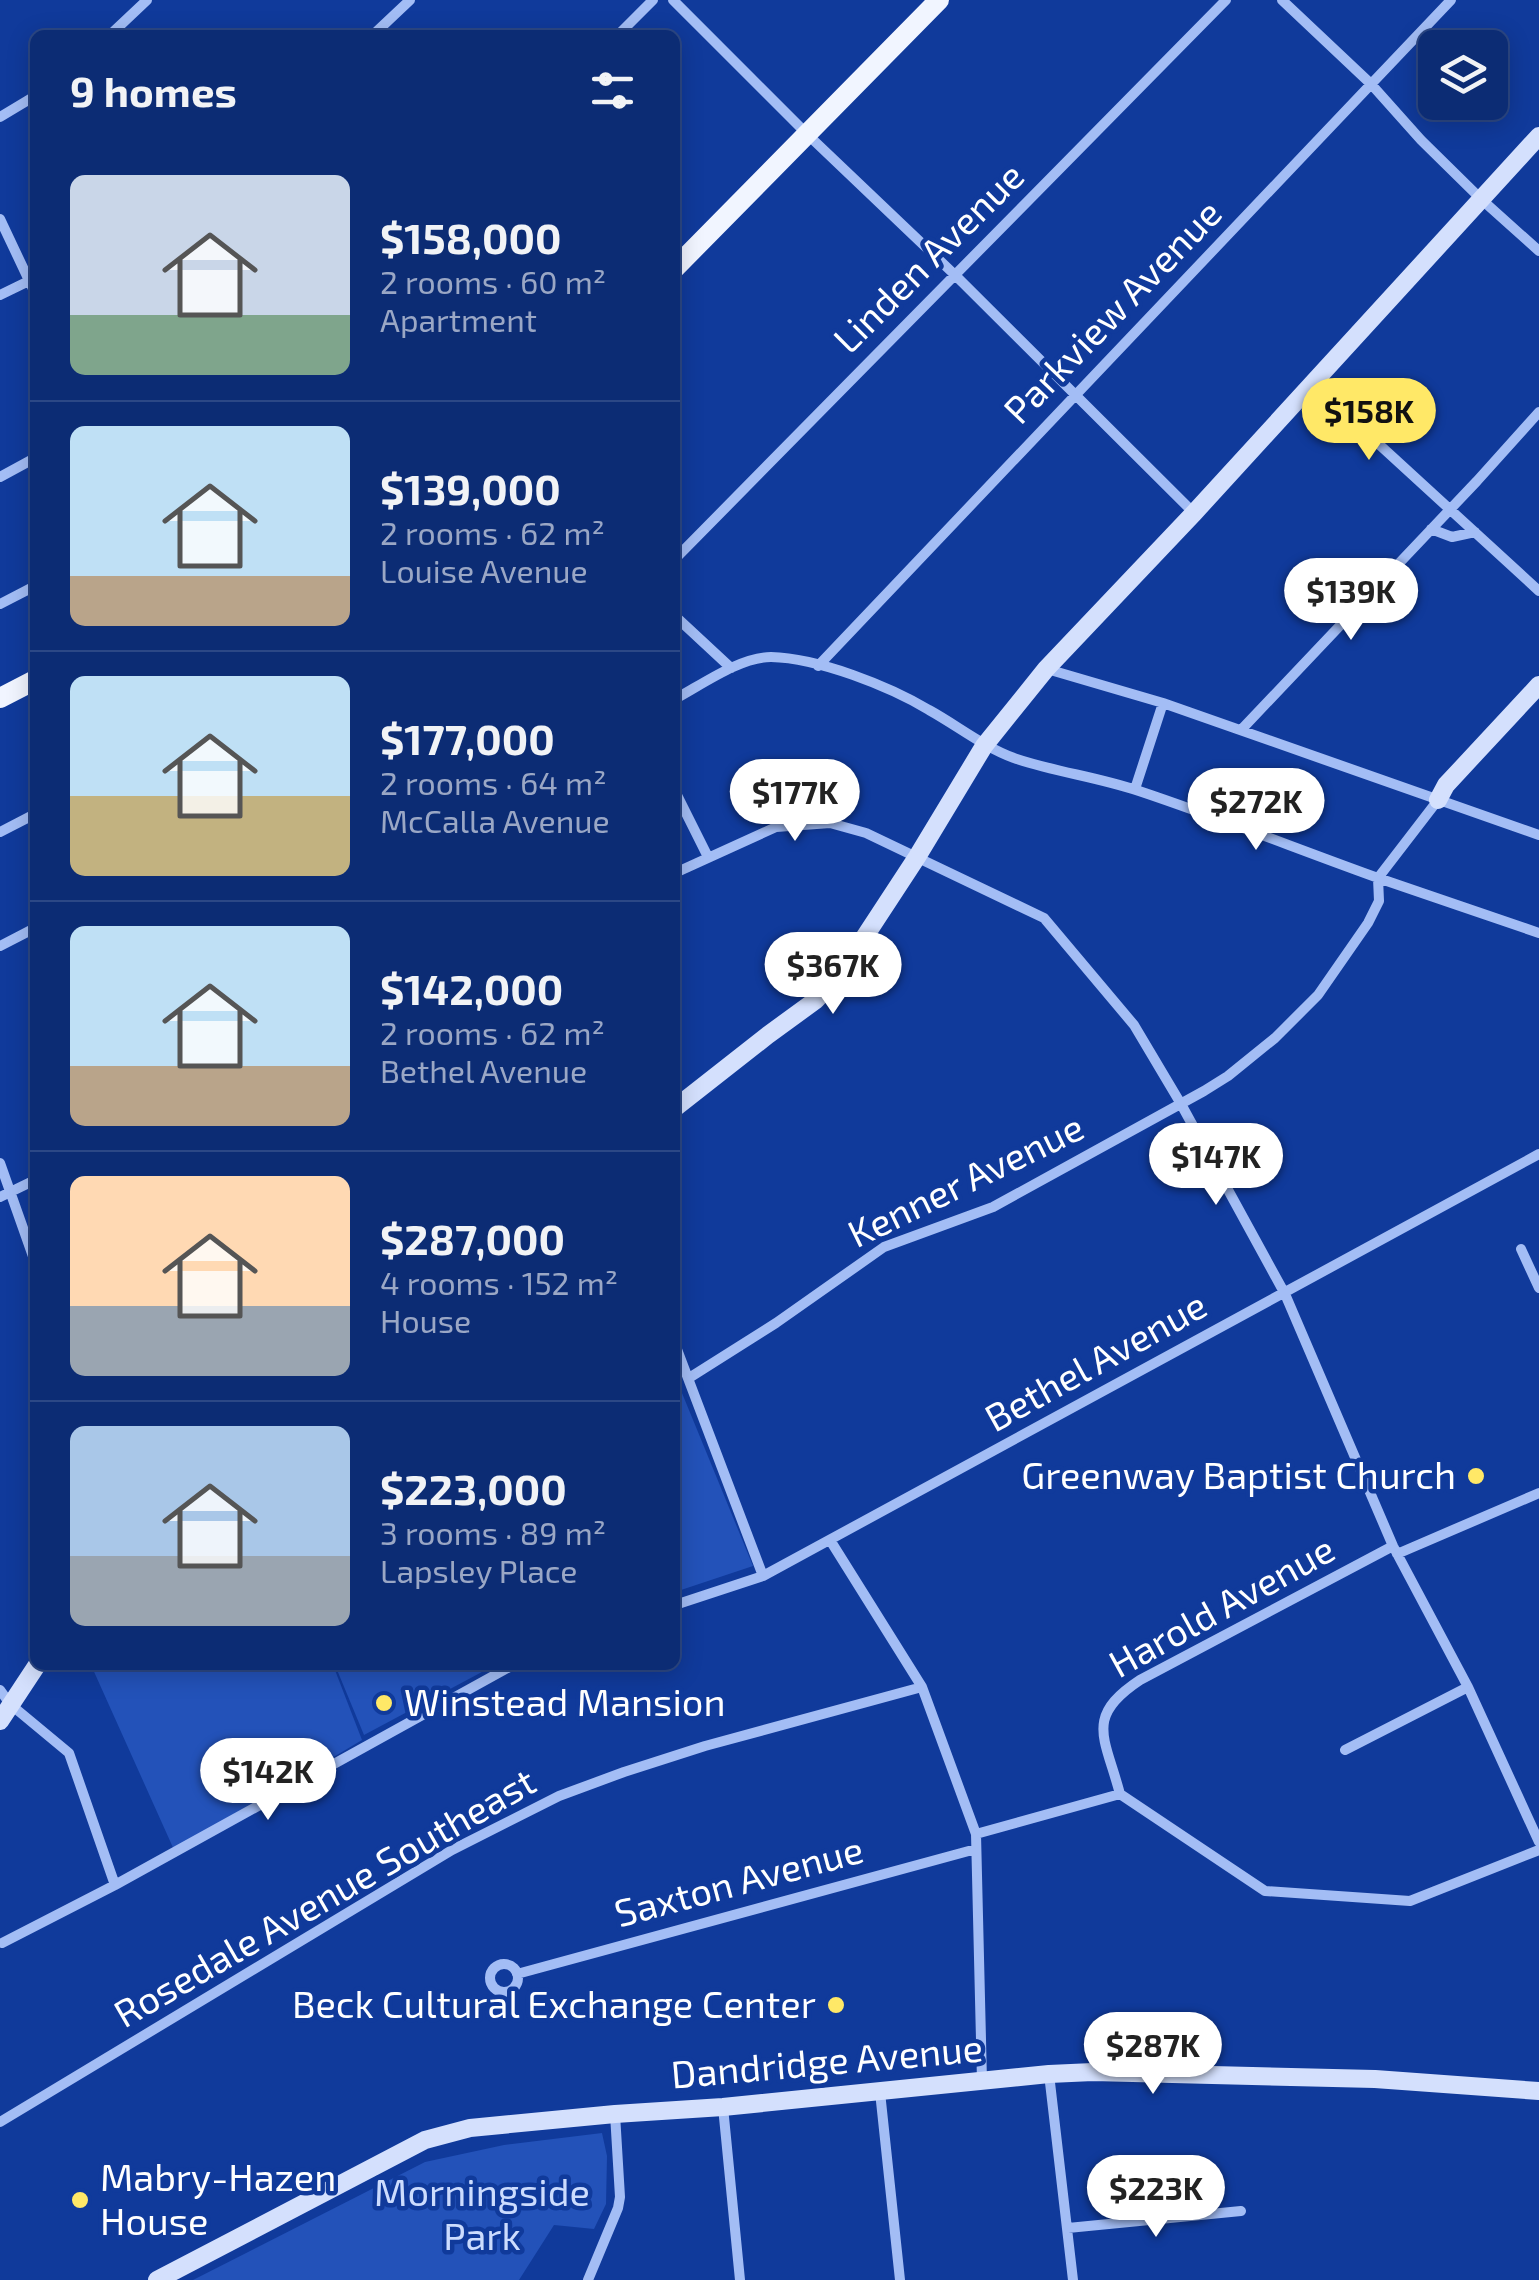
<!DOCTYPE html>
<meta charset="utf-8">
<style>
:root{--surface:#0c2c74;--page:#1a387c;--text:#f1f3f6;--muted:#9aa7c5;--line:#2c4886;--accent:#ffe867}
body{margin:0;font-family:"Exo 2",sans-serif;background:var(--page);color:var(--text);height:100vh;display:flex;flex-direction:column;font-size:38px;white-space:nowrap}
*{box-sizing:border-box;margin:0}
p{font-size:32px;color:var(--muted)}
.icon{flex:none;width:55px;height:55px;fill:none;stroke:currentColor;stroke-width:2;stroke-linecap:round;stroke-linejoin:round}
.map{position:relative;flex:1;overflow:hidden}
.sheet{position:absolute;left:30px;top:30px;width:650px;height:1640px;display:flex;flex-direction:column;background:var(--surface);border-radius:15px;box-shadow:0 5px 25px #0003,0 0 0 2px var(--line)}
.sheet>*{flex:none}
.fabs{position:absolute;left:1418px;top:30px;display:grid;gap:20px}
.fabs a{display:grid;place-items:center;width:90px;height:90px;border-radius:15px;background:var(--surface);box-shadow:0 5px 25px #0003,0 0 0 2px var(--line);font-size:50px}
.price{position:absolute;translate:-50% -85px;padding:0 22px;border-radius:35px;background:#fff;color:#222;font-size:32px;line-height:65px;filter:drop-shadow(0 2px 5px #0008)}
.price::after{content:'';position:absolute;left:50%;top:60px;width:30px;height:22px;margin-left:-15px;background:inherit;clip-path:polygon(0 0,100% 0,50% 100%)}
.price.on{background:var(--accent);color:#111}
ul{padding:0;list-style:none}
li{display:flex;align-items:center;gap:30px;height:250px;padding:0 40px}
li+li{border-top:2px solid var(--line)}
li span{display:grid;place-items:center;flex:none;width:280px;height:200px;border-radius:15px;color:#555}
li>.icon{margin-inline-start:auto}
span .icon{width:120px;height:120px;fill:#fffc;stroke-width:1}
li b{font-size:42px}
h2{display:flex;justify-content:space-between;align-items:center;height:120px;padding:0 40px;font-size:42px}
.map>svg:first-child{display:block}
.green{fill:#2352b9}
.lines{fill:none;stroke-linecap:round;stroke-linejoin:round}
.street{stroke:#a3bdf5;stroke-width:10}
.secondary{stroke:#d4e0fd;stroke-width:18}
.primary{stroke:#f1f5ff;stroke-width:20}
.poi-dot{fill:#ffe867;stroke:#103a9b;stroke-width:4}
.labels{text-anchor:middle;stroke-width:9;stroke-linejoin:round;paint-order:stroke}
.street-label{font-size:38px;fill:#fff;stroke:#103a9b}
.poi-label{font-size:38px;fill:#fff;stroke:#103a9b;text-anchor:end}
.park-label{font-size:38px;fill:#ccdcfe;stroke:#103a9b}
</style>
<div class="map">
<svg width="1539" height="2280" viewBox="0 0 1539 2280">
<rect width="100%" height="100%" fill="#103a9b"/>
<path class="green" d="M675,1376L753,1566L675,1592Z
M91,1665H333L362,1740L175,1852Z
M335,1665H495L364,1735Z
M602,2133L607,2156L606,2204L594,2229L554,2225L519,2280H193L425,2162L504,2145Z"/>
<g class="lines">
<path class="street" d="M673,0L807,134L955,275L1194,513
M1282,0L1371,84L1421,140L1481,199L1539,251
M110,35L147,0
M373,35L410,0
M618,35L653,0
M0,117L35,96
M0,219L35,293
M0,295L35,278
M1312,383L1539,591
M0,477L35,458
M1431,529L1452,537L1475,532
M675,559L1226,0
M0,604L35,586
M675,616L731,668
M818,666L1451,0
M1047,669L1163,703L1539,835
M675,699C703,684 740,657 771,657C818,658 889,686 929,710C958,726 982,746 1014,758C1055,772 1098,777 1139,791C1220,818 1300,850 1381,879C1434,897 1486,915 1539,933
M1241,730L1477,481L1539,412
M1135,789L1163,703
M675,791L708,857
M0,832L35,814
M675,873L776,827L830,823L866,833L1044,918L1134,1025L1181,1104L1285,1294L1393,1546L1468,1687L1539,1842
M0,946L35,928
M0,1163L35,1262
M0,1197L35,1180
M1521,1249L1539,1288
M675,1344L763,1576
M689,1378L776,1323L884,1247L993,1207L1204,1091L1228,1076L1275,1038L1318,995L1368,923L1379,901L1378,878L1438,800
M830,1540L922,1687L976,1834L982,2081
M1397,1554L1539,1493
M675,1605L763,1576L1539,1154
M0,1690L10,1704L69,1753L115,1885
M1345,1750L1468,1687
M1120,1794C1105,1737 1084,1717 1140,1680L1393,1546
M976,1834L1120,1794L1265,1891L1410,1901L1539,1850
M2,1943L115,1885L513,1665
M490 1978a14 14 0 1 1 28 0a14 14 0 1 1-28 0Z
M517,1974L976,1849
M1049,2074L1073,2280
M880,2092L900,2280
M723,2107L740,2280
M0,2122L452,1850L559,1796L624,1772L705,1746L922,1687
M1068,2228L1241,2211
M588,2280L618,2208L620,2197L615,2114"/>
<path class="secondary" d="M1438,800L1446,785L1539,685
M675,1108L768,1035L816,1000L841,973L917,857L984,746L1046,669L1194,513L1539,136
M0,1721L37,1665
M157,2280L425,2140L470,2128L615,2114L723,2107L1049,2074L1093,2072L1375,2079L1539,2091"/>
<path class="primary" d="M675,268L939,0
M0,698L35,680"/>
</g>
<g class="poi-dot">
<circle cx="1476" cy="1476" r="10"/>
<circle cx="384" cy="1703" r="10"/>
<circle cx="836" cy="2005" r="10"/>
<circle cx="80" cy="2200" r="10"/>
</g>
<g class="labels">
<g class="street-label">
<text transform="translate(929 258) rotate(-45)" y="13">Linden Avenue</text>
<text transform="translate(1113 312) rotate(-46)" y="13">Parkview Avenue</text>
<text transform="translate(966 1181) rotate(-26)" y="13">Kenner Avenue</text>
<text transform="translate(1096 1362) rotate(-29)" y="13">Bethel Avenue</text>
<text transform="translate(1222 1607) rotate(-29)" y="13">Harold Avenue</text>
<text transform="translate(739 1882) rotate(-15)" y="13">Saxton Avenue</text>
<text transform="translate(325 1898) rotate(-30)" y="13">Rosedale Avenue Southeast</text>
<text transform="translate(827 2062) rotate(-5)" y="13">Dandridge Avenue</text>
</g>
<g class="poi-label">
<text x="1456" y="1489">Greenway Baptist Church</text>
<text x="404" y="1716" text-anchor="start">Winstead Mansion</text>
<text x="816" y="2018">Beck Cultural Exchange Center</text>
<text x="100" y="2191" text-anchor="start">Mabry-Hazen<tspan x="100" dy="44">House</tspan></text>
</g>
<g class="park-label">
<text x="482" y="2206">Morningside<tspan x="482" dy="44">Park</tspan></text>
</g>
</g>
</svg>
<div class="fabs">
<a><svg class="icon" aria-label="layers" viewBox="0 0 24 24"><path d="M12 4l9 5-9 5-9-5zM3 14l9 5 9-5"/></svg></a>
</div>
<b class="price on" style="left:1369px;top:463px">$158K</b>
<b class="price" style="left:1351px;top:643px">$139K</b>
<b class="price" style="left:795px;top:844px">$177K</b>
<b class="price" style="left:1256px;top:853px">$272K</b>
<b class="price" style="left:833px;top:1017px">$367K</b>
<b class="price" style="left:1216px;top:1208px">$147K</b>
<b class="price" style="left:268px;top:1823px">$142K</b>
<b class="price" style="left:1153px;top:2097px">$287K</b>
<b class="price" style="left:1156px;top:2240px">$223K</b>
<section class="sheet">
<h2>9 homes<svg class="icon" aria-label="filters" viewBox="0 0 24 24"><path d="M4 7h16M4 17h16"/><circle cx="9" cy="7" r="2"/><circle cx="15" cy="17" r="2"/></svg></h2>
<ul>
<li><span style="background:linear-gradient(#c9d6e8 70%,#7fa58c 0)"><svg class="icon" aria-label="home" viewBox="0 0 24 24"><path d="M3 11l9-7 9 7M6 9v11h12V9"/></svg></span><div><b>$158,000</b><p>2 rooms · 60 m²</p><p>Apartment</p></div></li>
<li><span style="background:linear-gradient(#bfe0f5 75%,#b9a48a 0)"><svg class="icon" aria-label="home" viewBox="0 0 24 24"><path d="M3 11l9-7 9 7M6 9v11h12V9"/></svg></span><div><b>$139,000</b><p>2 rooms · 62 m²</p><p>Louise Avenue</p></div></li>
<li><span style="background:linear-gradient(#bfe0f5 60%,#c2b280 0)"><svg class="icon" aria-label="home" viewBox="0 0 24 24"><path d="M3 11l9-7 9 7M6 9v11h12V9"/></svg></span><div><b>$177,000</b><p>2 rooms · 64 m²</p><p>McCalla Avenue</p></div></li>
<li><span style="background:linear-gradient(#bfe0f5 70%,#b9a48a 0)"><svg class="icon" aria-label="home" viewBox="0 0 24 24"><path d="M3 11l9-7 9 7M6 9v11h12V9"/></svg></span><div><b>$142,000</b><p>2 rooms · 62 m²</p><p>Bethel Avenue</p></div></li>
<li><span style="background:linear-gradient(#ffd9b3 65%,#9aa5b1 0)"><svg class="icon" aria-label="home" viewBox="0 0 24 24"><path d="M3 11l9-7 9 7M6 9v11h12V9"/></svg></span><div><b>$287,000</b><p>4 rooms · 152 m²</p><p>House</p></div></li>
<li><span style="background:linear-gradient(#a9c7e8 65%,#9aa5b1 0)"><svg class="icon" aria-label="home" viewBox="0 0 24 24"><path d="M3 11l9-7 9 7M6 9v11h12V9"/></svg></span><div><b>$223,000</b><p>3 rooms · 89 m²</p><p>Lapsley Place</p></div></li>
</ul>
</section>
</div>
